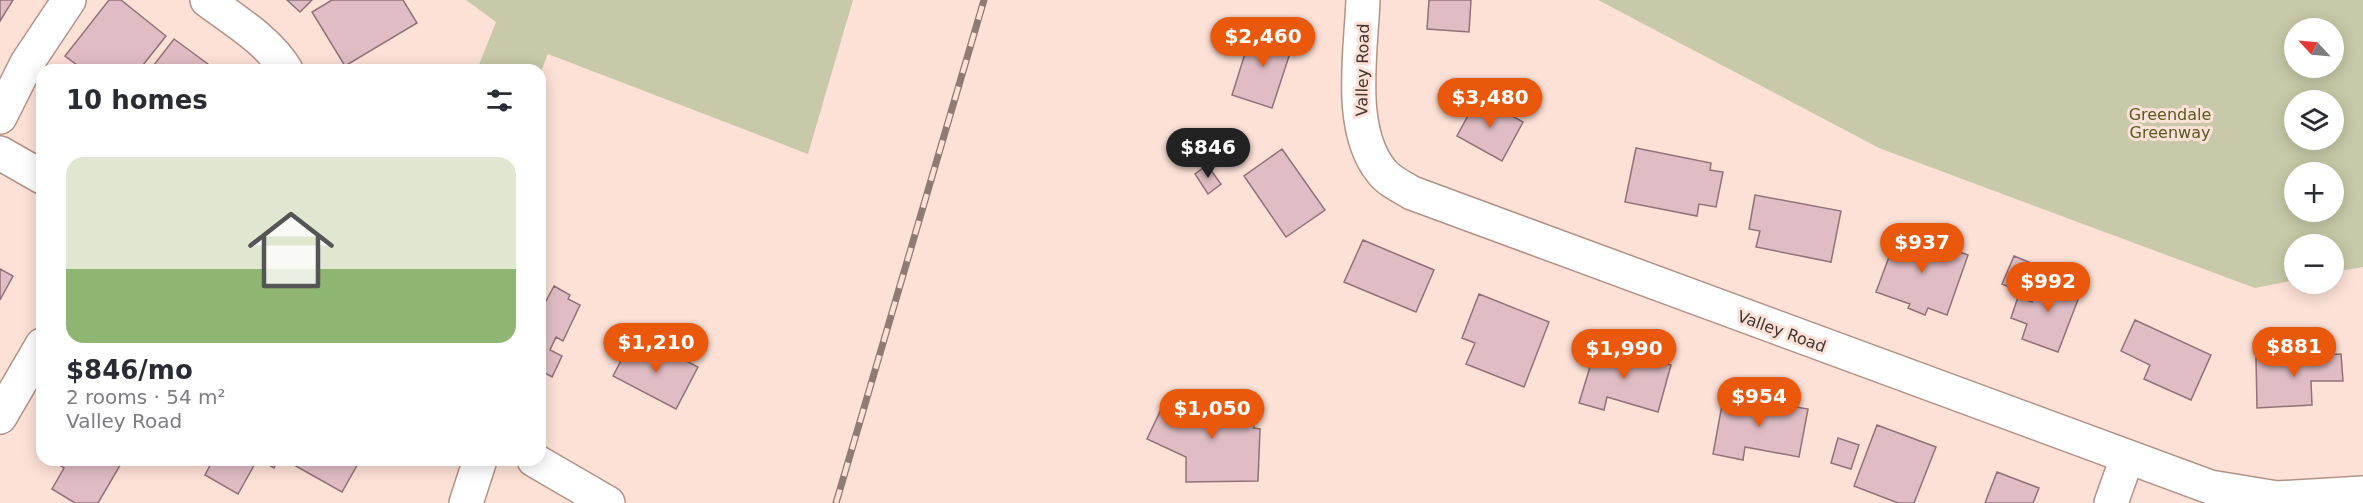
<!DOCTYPE html>
<meta charset="utf-8">
<style>
:root{--surface:#fff;--page:#f7f7f7;--text:#2b2b33;--muted:#7c7c81;--line:#e1e1e2;--accent:#ea580c}
body{margin:0;font-family:"DejaVu Sans",sans-serif;background:var(--page);color:var(--text);height:100vh;display:flex;flex-direction:column;font-size:22px;white-space:nowrap}
*{box-sizing:border-box;margin:0}
p{font-size:20px;color:var(--muted)}
.icon{flex:none;width:33px;height:33px;fill:none;stroke:currentColor;stroke-width:2;stroke-linecap:round;stroke-linejoin:round}
.map{position:relative;flex:1;overflow:hidden}
.side{position:absolute;left:36px;top:64px;width:510px;height:402px;display:flex;flex-direction:column;background:var(--surface);border-radius:18px;box-shadow:0 3px 15px #0003}
.side>*{flex:none}
.needle{width:39px;rotate:296deg}
.controls{position:absolute;left:2284px;top:18px;display:grid;gap:12px}
.controls a{display:grid;place-items:center;width:60px;height:60px;border-radius:50%;background:var(--surface);box-shadow:0 3px 15px #0003;font-size:30px}
.price{position:absolute;translate:-50% -51px;padding:0 14px;border-radius:21px;background:var(--accent);color:#fff;font-size:20px;line-height:39px;filter:drop-shadow(0 2px 3px #0008)}
.price::after{content:'';position:absolute;left:50%;top:36px;width:18px;height:14px;margin-left:-9px;background:inherit;clip-path:polygon(0 0,100% 0,50% 100%)}
.price.selected{background:#222;color:#fff}
ul{padding:0;list-style:none}
li{display:grid;align-content:center;gap:12px;height:318px;padding:0 30px}
li+li{border-top:2px solid var(--line)}
li span{display:grid;place-items:center;height:186px;border-radius:18px;color:#555}
li>.icon{margin-inline-start:auto}
span .icon{width:108px;height:108px;fill:#fffc;stroke-width:1}
li b{font-size:26px}
h2{display:flex;justify-content:space-between;align-items:center;height:72px;padding:0 30px;font-size:26px}
.map>svg:first-child{display:block}
.green{fill:#c7c9a8;fill-rule:evenodd}
.building{fill:#e0bdc4;stroke:#927178;stroke-width:1.5}
.lines{fill:none;stroke-linecap:round;stroke-linejoin:round}
.minor-casing{stroke:#b19287;stroke-width:36}
.major-casing{stroke:#b19287;stroke-width:36}
.minor{stroke:#fff;stroke-width:33}
.major{stroke:#fff;stroke-width:33}
.rail-casing{stroke:#8f7b74;stroke-width:7}
.rail{stroke:#fde1d7;stroke-width:4.5;stroke-dasharray:14;stroke-linecap:butt}
.labels{text-anchor:middle;stroke-width:6;stroke-linejoin:round;paint-order:stroke}
.street-label{font-size:16px;fill:#423530;stroke:#fde1d7}
.park-label{font-size:16px;fill:#595a21;stroke:#fde1d7}
</style>
<div class="map">
<svg width="2363" height="503" viewBox="0 0 2363 503">
<rect width="100%" height="100%" fill="#fde1d7"/>
<path class="green" d="M466,0H853L808,154L548,54L540,74V70H477L496,22Z
M1598,0H2363V267L2334,272V244H2295V280L2255,288L1879,148ZM2295,28H2334V68H2295ZM2295,100H2334V140H2295ZM2295,172H2334V212H2295Z"/>
<path class="building" d="M0,0H13L0,21Z
M109,0H121L166,36L139,70H84L65,56Z
M287,0H312L300,12Z
M332,0H403L417,23L345,66L312,12Z
M1429,0H1471L1469,32L1427,29Z
M1253,28L1294,41L1272,108L1232,95Z
M174,39L216,70H150Z
M423,68V70H381Z
M1478,97L1523,122L1502,161L1457,136Z
M1636,148L1711,163L1710,170L1723,172L1716,207L1699,204L1697,216L1625,202Z
M1282,149L1325,210L1286,237L1244,176Z
M1207,165L1221,184L1208,194L1195,174Z
M1755,195L1841,211L1831,262L1756,247L1760,231L1749,229Z
M1899,230L1968,255L1947,315L1928,308L1925,315L1908,308L1910,304L1876,292Z
M1363,240L1434,270L1416,312L1344,282Z
M2014,256L2031,263L2019,291L2002,284Z
M0,269L13,276L0,300Z
M2043,275L2082,289L2058,352L2022,339L2027,324L2011,318L2018,297L2032,302Z
M554,286L570,295L568,299L580,305L563,341L556,337L550,350L562,356L552,377L540,370V298L546,301Z
M1479,294L1549,322L1524,387L1466,364L1475,343L1462,338Z
M2135,320L2211,355L2191,400L2144,379L2150,365L2121,351Z
M632,340L664,357L667,351L698,367L676,409L613,376Z
M1597,344L1671,365L1658,412L1607,397L1604,410L1579,403Z
M2341,354L2343,381H2311L2312,405L2257,408L2256,358Z
M1724,394L1808,409L1799,457L1745,447L1743,460L1713,454Z
M1166,399L1200,414L1198,407L1253,400L1254,428L1260,429L1258,481L1186,482V457L1147,439Z
M1877,425L1936,447L1914,503H1898L1854,486Z
M1838,438L1859,445L1851,469L1831,463Z
M119,460L122,462L98,503H75L52,489L64,468L52,460Z
M213,460H257L238,494L205,475Z
M260,460H278L274,468Z
M285,460H360L342,492Z
M1997,472L2039,488L2033,503H1985Z"/>
<g class="lines">
<defs>
<path id="minor" d="M207,0C235,21 268,40 286,70
M1363,0C1361,52 1347,130 1382,172C1389,181 1402,187 1412,193L2210,487L2277,498L2363,493
M0,117L27,63L69,0
M0,417L42,345
M466,503L480,460
M2111,503L2127,458"/>
<path id="major" d="M0,153L42,177
M534,460L608,503"/>
</defs>
<use href="#minor" class="minor-casing"/>
<use href="#major" class="major-casing"/>
<use href="#minor" class="minor"/>
<use href="#major" class="major"/>
<defs>
<path id="rail" d="M836,503L984,0"/>
</defs>
<use href="#rail" class="rail-casing"/>
<use href="#rail" class="rail"/>
</g>
<g class="labels">
<g class="street-label">
<text transform="translate(1362 70) rotate(-89)" y="6">Valley Road</text>
<text transform="translate(1782 331) rotate(20)" y="6">Valley Road</text>
</g>
<g class="park-label">
<text x="2170" y="120">Greendale<tspan x="2170" dy="18">Greenway</tspan></text>
</g>
</g>
</svg>
<div class="controls">
<a><svg class="needle" viewBox="-14 -14 28 28"><path d="M0-13l5 13h-10z" fill="#e53935"/><path d="M0 13l5-13h-10z" fill="#7c7c81"/></svg></a>
<a><svg class="icon" aria-label="layers" viewBox="0 0 24 24"><path d="M12 4l9 5-9 5-9-5zM3 14l9 5 9-5"/></svg></a>
<a>+</a>
<a>−</a>
</div>
<b class="price" style="left:1263px;top:68px">$2,460</b>
<b class="price" style="left:1490px;top:129px">$3,480</b>
<b class="price selected" style="left:1208px;top:179px">$846</b>
<b class="price" style="left:1922px;top:274px">$937</b>
<b class="price" style="left:2048px;top:313px">$992</b>
<b class="price" style="left:656px;top:374px">$1,210</b>
<b class="price" style="left:2294px;top:378px">$881</b>
<b class="price" style="left:1624px;top:380px">$1,990</b>
<b class="price" style="left:1759px;top:428px">$954</b>
<b class="price" style="left:1212px;top:440px">$1,050</b>
<section class="side">
<h2>10 homes<svg class="icon" aria-label="filters" viewBox="0 0 24 24"><path d="M4 7h16M4 17h16"/><circle cx="9" cy="7" r="2"/><circle cx="15" cy="17" r="2"/></svg></h2>
<ul>
<li><span style="background:linear-gradient(#dfe7d0 60%,#8fb573 0)"><svg class="icon" aria-label="home" viewBox="0 0 24 24"><path d="M3 11l9-7 9 7M6 9v11h12V9"/></svg></span><div><b>$846/mo</b><p>2 rooms · 54 m²</p><p>Valley Road</p></div></li>
</ul>
</section>
</div>
